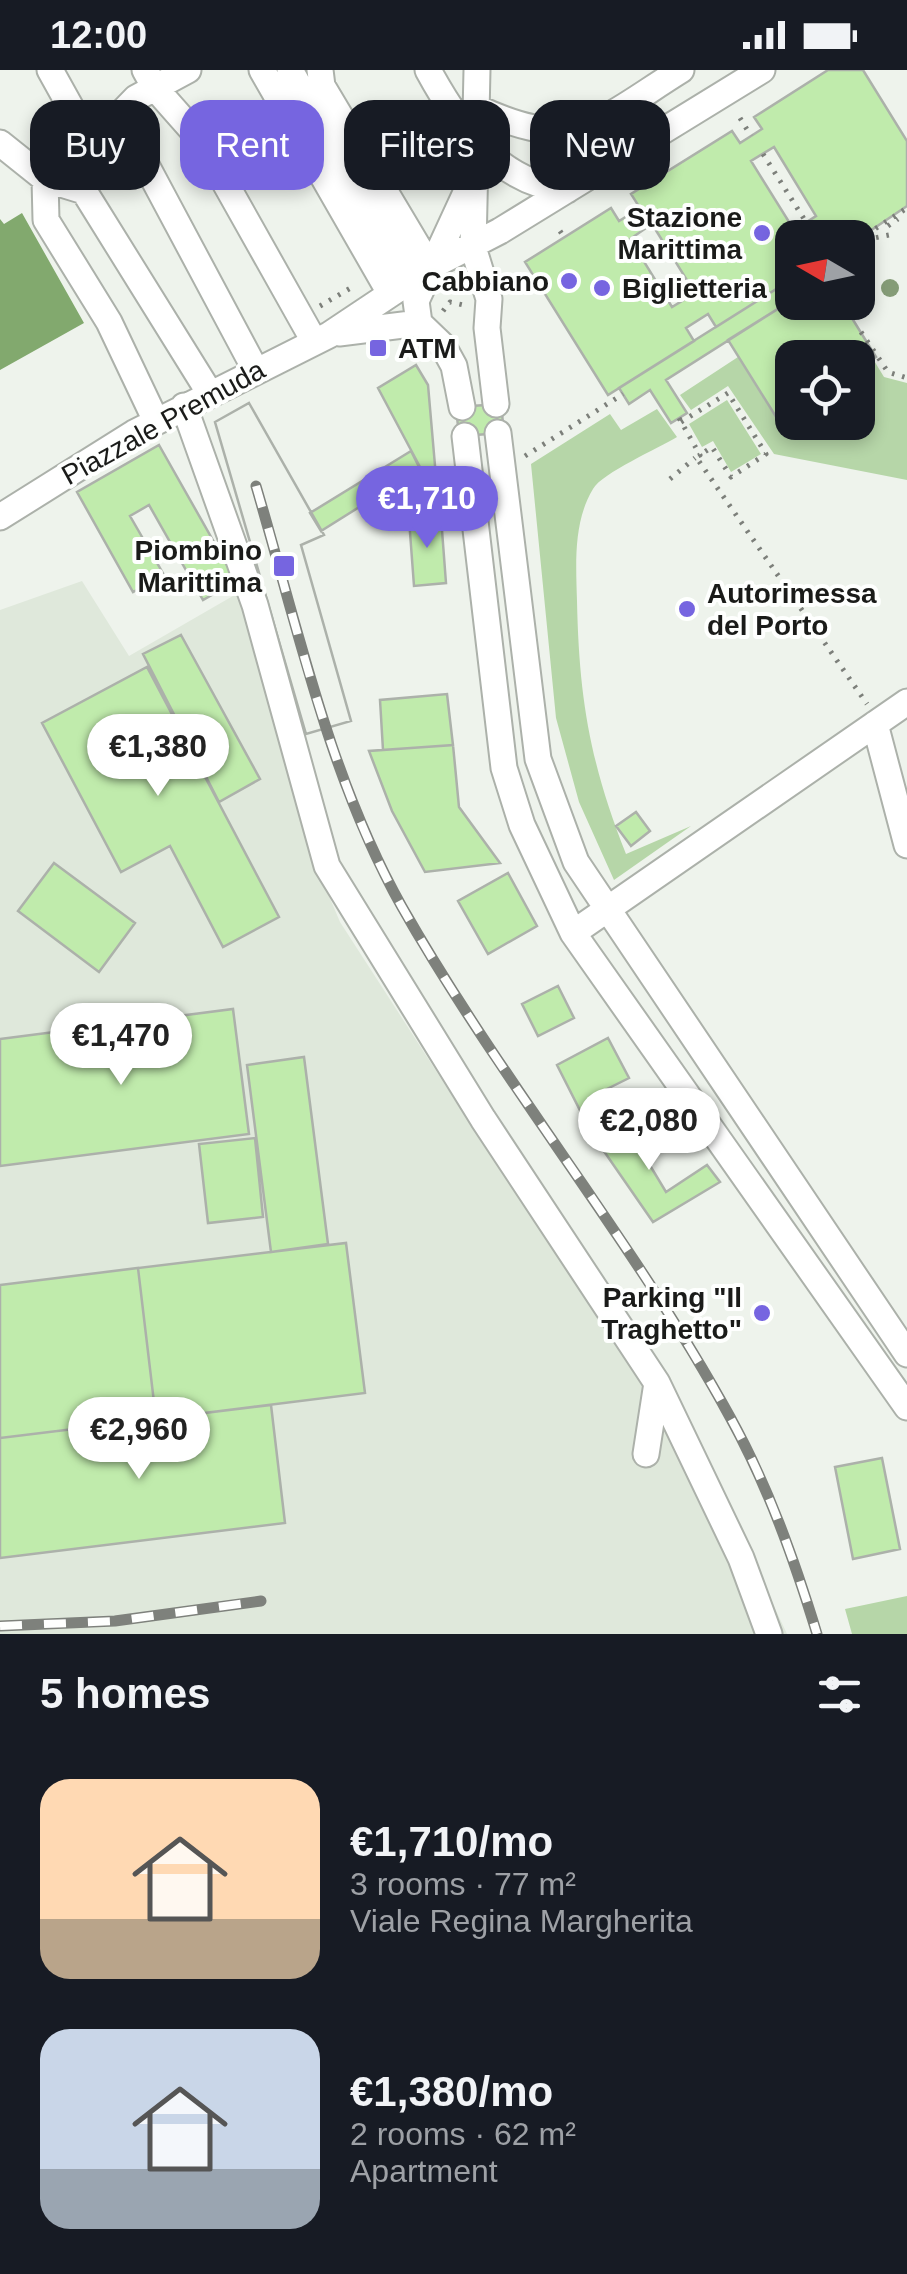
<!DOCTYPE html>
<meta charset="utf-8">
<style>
:root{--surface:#171b24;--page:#242831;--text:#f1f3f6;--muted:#9ea1a6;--accent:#7665e0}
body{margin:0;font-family:Arial,sans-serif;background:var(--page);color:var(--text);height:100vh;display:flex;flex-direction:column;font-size:38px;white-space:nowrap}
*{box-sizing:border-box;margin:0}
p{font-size:32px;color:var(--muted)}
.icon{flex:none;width:55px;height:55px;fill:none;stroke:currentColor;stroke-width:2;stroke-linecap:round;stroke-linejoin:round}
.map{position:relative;height:1564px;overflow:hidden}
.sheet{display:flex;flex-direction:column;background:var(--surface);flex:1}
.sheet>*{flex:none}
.hud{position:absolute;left:30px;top:30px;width:848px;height:90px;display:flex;gap:20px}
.needle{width:65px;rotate:279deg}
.controls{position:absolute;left:775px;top:150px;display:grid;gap:20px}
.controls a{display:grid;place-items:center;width:100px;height:100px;border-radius:20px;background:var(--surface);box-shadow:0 5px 15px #0003;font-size:50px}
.price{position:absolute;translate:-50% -85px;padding:0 22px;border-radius:35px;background:#fff;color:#222;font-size:32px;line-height:65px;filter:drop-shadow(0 2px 5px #0008)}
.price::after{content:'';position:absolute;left:50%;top:60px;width:30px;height:22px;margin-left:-15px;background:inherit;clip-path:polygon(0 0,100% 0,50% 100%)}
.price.on{background:var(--accent);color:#fff}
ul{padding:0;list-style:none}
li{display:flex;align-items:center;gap:30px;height:250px;padding:0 40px}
li span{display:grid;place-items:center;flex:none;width:280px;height:200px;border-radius:30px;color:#555}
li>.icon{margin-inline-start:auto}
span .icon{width:120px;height:120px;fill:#fffc;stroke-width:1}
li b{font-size:42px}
h2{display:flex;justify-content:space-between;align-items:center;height:120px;padding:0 40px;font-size:42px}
.tag{padding:0 35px;border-radius:30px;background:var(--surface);box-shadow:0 5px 15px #0003;font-size:35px;line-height:90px}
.tag.on{background:var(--accent);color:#fff}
.status{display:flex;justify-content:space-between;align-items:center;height:70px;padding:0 50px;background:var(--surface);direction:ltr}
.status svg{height:28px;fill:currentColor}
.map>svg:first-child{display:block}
.built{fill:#dfe8db}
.green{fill:#b6d6a8}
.water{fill:#82a96e}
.building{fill:#c0ebac;stroke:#acb1aa;stroke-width:2.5;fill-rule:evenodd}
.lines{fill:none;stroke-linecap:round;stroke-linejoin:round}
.minor-casing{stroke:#acb1aa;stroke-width:29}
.path{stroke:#7c7f7a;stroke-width:5;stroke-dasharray:2.5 8;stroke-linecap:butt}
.minor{stroke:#fff;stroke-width:25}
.rail-casing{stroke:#7e817c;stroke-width:11}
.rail{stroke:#fefffe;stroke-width:8;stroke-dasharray:22;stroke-linecap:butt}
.tree{fill:#859c77}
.poi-dot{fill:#7665e0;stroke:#fefffe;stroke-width:4}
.labels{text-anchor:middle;stroke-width:8;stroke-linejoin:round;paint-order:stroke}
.poi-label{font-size:28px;font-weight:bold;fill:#1a1b19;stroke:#fefffe;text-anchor:end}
.street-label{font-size:28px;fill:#1a1b19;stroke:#fefffe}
</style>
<div class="status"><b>12:00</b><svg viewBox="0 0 49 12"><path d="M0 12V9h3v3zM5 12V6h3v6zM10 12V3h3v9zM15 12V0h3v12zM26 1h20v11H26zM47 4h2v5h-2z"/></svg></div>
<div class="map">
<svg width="907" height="1564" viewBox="0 0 907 1564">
<rect width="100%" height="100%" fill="#eef3ec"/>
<path class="built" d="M82,511L129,586L245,519L309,779L340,852L471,1055L716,1413L787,1564H0V540Z"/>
<path class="green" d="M738,287L778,349L792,340V352H858V299L873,289L884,307L907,313V410L774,384L728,316L691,340L680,325Z
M727,330L761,384L731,402L713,371L702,377L689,354Z
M657,339L677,367C659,378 602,403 593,419C573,452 576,494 577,531C579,628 590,693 626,784L691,756L614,810L579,732L556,648L531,394L610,344L621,360Z
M907,1526V1564H852L845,1539Z"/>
<path class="water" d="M22,143L84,253L0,300V149L4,154Z"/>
<path class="building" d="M828,0H863L907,71V136L858,169L792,168V209L716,257L708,244L686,258L694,271L608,325L525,192L611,138L619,151L640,138L631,124L732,61L740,73L762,59L754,47ZM774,77L816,146L794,160L751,91ZM652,154L695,223L672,237L630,169Z
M792,209V230L666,310L687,343L671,353L650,320L629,334L619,318Z
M792,230L842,232L876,287L858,299V288H792V340L778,350L728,270Z
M416,295L428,315L436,407L428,412L378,318Z
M249,333L324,465L301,475L351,651L306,664L215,352Z
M249,333L324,465L301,475L351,651L306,664L215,352Z
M501,334L504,363L459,366L456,337Z
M159,375L236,511L203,530L149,435L130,446L164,505L133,522L77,422Z
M411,381L420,399L321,461L310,443Z
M441,447L446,513L414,516L409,449Z
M181,565L260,709L219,732L143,584Z
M147,597L279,847L223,877L170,776L121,802L42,653Z
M447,624L453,675L383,680L380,630Z
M453,675L459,737L500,793L425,802L392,741L369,681Z
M636,742L650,761L631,776L616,756Z
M54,793L135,853L99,902L18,841Z
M508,803L537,856L488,884L458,831Z
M558,916L574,948L538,966L522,934Z
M233,939L249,1064L0,1096V969Z
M608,968L629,1008L607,1019L622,1049L592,1064L557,995Z
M304,987L328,1174L271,1182L247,995Z
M622,1049L666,1122L707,1095L720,1112L653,1152L592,1064Z
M255,1068L263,1147L208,1153L199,1074Z
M346,1173L365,1323L156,1349L138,1198Z
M138,1198L156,1349L0,1368V1215Z
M271,1335L285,1453L0,1488V1368Z
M882,1388L900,1479L853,1489L835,1397Z"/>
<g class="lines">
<defs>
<path id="minor" d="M50,0L90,72
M145,0L155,18L201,70L314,271
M262,0L390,223
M290,0L409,211
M320,0L322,16L430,197
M428,0C459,57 498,113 567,120
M477,0L473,177L489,229L487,258L496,334
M477,38C577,84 596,53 681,0
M121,48L255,299
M0,73L45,109L84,121L209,322
M45,109L46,150L109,252L156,351
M45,109L71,95L136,28L188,0
M339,263L419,253
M184,336L255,535L327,796L483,1049L657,1313L646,1384
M462,337L454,296L443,276L419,253L416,231L470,114
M498,363L538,689L576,792L907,1284
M465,366L504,698L522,755L573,863L907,1337
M0,447L134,363L329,265L434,195L500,161L762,0
M875,654L907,775
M573,863L907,632
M657,1313L741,1488L769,1564"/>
</defs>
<use href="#minor" class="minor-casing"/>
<path class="path" d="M740,48L751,66
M763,84L806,152
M888,156L898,149
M560,161L564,167
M858,170L907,138
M858,178L874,168L894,164
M856,232L859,238
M320,236L354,216
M443,241L450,232L468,236
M861,262L888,302L907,308
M679,348L700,385L696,387L867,634
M681,352L728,323L766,384L731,407L712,377L700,385
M525,386L623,324
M670,409L695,388"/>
<use href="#minor" class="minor"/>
<defs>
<path id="rail" d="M256,416C298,558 329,707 402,837C502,1013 633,1170 730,1347C768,1416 794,1489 817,1564
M0,1556L115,1551L261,1531"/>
</defs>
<use href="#rail" class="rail-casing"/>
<use href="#rail" class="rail"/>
</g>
<circle class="tree" cx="890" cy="218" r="9"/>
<g class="poi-dot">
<circle cx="762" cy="163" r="10"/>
<circle cx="569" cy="211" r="10"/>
<circle cx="602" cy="218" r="10"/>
<rect x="368" y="268" width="20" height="20" rx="5"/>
<rect x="272" y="484" width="24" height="24" rx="5"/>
<circle cx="687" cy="539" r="10"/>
<circle cx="762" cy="1243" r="10"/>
</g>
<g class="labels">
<g class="poi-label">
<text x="742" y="157">Stazione<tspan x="742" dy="32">Marittima</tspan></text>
<text x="549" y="221">Cabbiano</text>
<text x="622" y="228" text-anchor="start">Biglietteria</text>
<text x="398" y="288" text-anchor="start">ATM</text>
<text x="262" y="490">Piombino<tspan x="262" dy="32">Marittima</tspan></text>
<text x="707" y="533" text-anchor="start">Autorimessa<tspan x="707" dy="32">del Porto</tspan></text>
<text x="742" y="1237">Parking "Il<tspan x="742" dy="32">Traghetto"</tspan></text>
</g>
<g class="street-label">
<text transform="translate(163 352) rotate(-29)" y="10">Piazzale Premuda</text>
</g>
</g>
</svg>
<div class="controls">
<a><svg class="needle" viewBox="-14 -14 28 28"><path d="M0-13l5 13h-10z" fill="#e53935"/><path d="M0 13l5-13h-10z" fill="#9ea1a6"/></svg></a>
<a><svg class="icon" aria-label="locate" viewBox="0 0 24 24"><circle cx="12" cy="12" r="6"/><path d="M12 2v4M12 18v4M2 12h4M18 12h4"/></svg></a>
</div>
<b class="price on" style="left:427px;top:481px">€1,710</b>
<b class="price" style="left:158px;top:729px">€1,380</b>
<b class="price" style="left:121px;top:1018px">€1,470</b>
<b class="price" style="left:649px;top:1103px">€2,080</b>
<b class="price" style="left:139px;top:1412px">€2,960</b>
<div class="hud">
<a class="tag">Buy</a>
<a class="tag on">Rent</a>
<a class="tag">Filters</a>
<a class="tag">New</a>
</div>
</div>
<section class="sheet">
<h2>5 homes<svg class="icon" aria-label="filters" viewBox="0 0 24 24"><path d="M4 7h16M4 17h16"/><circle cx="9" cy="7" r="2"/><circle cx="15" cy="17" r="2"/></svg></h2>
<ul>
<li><span style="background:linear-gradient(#ffd9b3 70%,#b9a48a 0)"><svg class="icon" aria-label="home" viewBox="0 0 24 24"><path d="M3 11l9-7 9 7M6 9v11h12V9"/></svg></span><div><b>€1,710/mo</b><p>3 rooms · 77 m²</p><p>Viale Regina Margherita</p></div></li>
<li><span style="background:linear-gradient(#c9d6e8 70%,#9aa5b1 0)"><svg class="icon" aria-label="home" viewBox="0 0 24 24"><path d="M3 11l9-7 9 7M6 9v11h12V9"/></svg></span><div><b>€1,380/mo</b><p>2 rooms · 62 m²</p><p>Apartment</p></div></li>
</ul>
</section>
